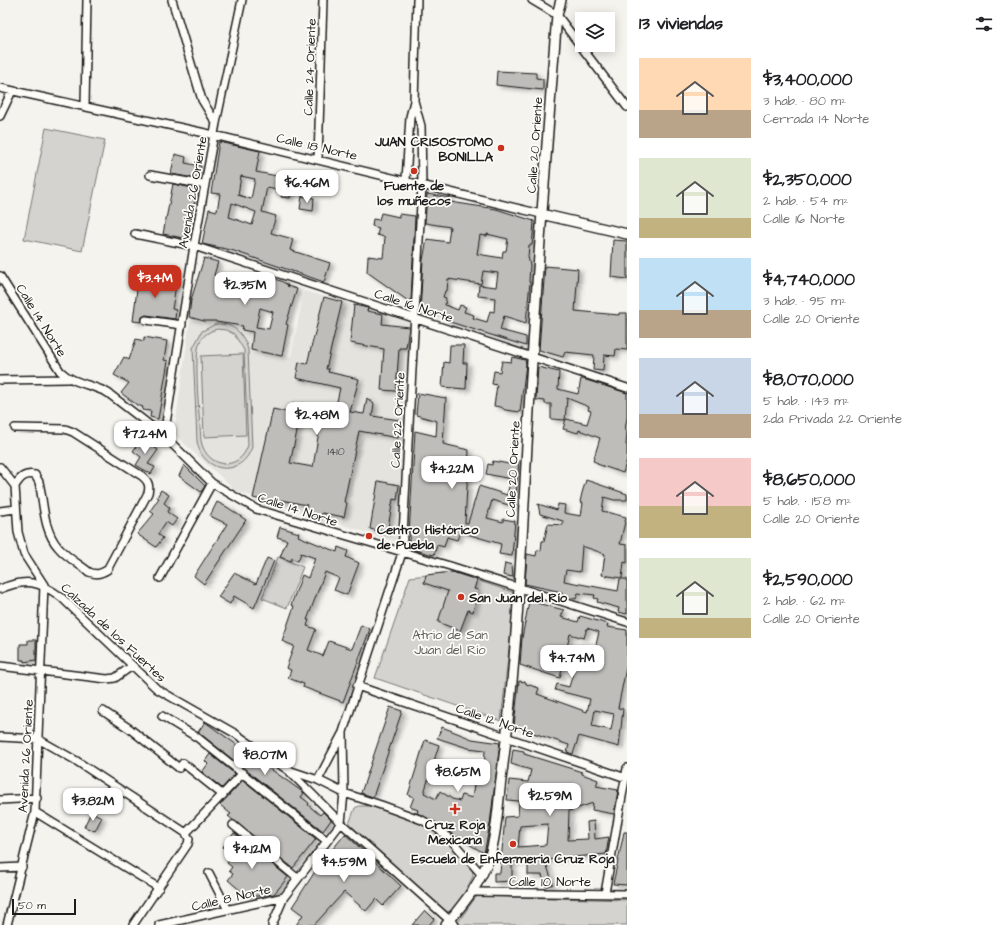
<!DOCTYPE html>
<html lang="es">
<meta charset="utf-8">
<style>
:root{--surface:#fff;--page:#f2f2f2;--text:#202124;--muted:#757577;--accent:#c8321e}
body{margin:0;font-family:"Architects Daughter",sans-serif;background:var(--page);color:var(--text);height:100vh;display:flex;flex-direction:column;font-size:15px;white-space:nowrap}
*{box-sizing:border-box;margin:0}
p{font-size:13px;color:var(--muted)}
.icon{flex:none;width:22px;height:22px;fill:none;stroke:currentColor;stroke-width:2;stroke-linecap:round;stroke-linejoin:round}
.map{position:relative;flex:1;overflow:hidden}
.side{display:flex;flex-direction:column;background:var(--surface);width:380px}
.side>*{flex:none}
.fabs{position:absolute;left:575px;top:12px;display:grid;gap:8px}
.fabs a{display:grid;place-items:center;width:40px;height:40px;border-radius:0px;background:var(--surface);box-shadow:0 2px 10px #0003;font-size:20px}
.scale{position:absolute;left:12px;bottom:10px;width:64px;box-sizing:border-box;padding-left:4px;border:2px solid #1c1c1c;border-top:0;font-size:11px;line-height:14px;white-space:nowrap;color:#1c1c1c;-webkit-text-stroke:3px #fdfcf7;paint-order:stroke}
.price{position:absolute;translate:-50% -34px;padding:0 9px;border-radius:8px;background:#fff;color:#222;font-size:13px;line-height:26px;filter:drop-shadow(0 1px 2px #0008)}
.price::after{content:'';position:absolute;left:50%;top:24px;width:12px;height:9px;margin-left:-6px;background:inherit;clip-path:polygon(0 0,100% 0,50% 100%)}
.price.on{background:var(--accent);color:#fff}
ul{padding:0;list-style:none}
li{display:flex;align-items:center;gap:12px;height:100px;padding:0 12px}
li span{display:grid;place-items:center;flex:none;width:112px;height:80px;border-radius:0px;color:#555}
li>.icon{margin-inline-start:auto}
span .icon{width:48px;height:48px;fill:#fffc;stroke-width:1}
li b{font-size:17px}
h2{display:flex;justify-content:space-between;align-items:center;height:48px;padding:0 12px;font-size:17px}
main{display:flex;flex:1;min-height:0}
.map>svg:first-child{display:block}
.built{fill:#e4e3de}
.green{fill:#d4d3cf;stroke:#787876;fill-rule:evenodd}
.building{fill:#bebdba;stroke:#1c1c1c;fill-rule:evenodd;filter:url(#shadow)}
.lines{fill:none;stroke-linecap:round;stroke-linejoin:round}
.street-casing{stroke:#1c1c1c;stroke-width:10}
.secondary-casing{stroke:#1c1c1c;stroke-width:12}
.street{stroke:#fdfcf7;stroke-width:7}
.secondary{stroke:#fdfcf7;stroke-width:9}
.poi-dot{fill:#c8321e;stroke:#fdfcf7;stroke-width:1.5}
.labels{text-anchor:middle;stroke-width:3.5;stroke-linejoin:round;paint-order:stroke}
.number-label{font-size:11px;fill:#444}
.street-label{font-size:13px;fill:#1c1c1c;stroke:#fdfcf7}
.poi-label{font-size:13px;font-weight:bold;fill:#1c1c1c;stroke:#fdfcf7}
.park-label{font-size:13px;fill:#5c5c5b;stroke:#fdfcf7}
</style>
<main>
<div class="map">
<svg width="627" height="925" viewBox="0 0 627 925">
<defs>
<filter id="shadow"><feDropShadow dx="4" dy="2.5" stdDeviation="2" flood-color="#0004"/></filter>
</defs>
<rect width="100%" height="100%" fill="#f4f3ee"/>
<filter id="ink" filterUnits="userSpaceOnUse"><feTurbulence type="fractalNoise" baseFrequency=".025" numOctaves="2"/><feDisplacementMap in="SourceGraphic" scale="8" xChannelSelector="R" yChannelSelector="G"/><feConvolveMatrix kernelMatrix="1 2 1 2 8 2 1 2 1" color-interpolation-filters="sRGB"/></filter>
<g filter="url(#ink)">
<path class="built" d="M304,291L411,321L397,542L236,491L174,434L191,314L240,322V329L253,331L251,347L291,357Z
M441,758L496,778L486,855L417,814L421,803L426,804Z"/>
<path class="green" d="M46,128L105,140L82,251L24,239Z
M216,324C233,323 244,333 248,350L252,447C241,479 202,473 197,441L193,348L202,331ZM217,329L226,330L234,334L244,350L248,445C240,472 207,469 201,441C200,421 193,356 200,342C203,335 210,331 217,329Z
M243,354L246,435L204,437L201,356Z
M278,557L303,567L287,608L262,598Z
M452,572L515,593L501,721L375,678L410,577Z
M359,806H372L392,811L414,820L448,840L472,868L473,876L461,900L453,910L443,913L349,824L355,808Z
M480,896L627,900V925H456L476,897Z"/>
<path class="building" d="M497,71L536,73V78L543,79V90L496,85Z
M219,142L260,151L256,172L293,179L290,198L281,197L282,190L267,187L262,212L276,216L271,233L293,239L290,250L330,263L324,282L231,250L202,244L209,209L217,211L220,194L211,193ZM241,176L255,179L251,199L238,195ZM232,203L256,212L252,225L229,217Z
M175,154L186,157L185,163L201,166L199,179L171,174Z
M173,184L197,189L188,239L163,234Z
M427,194L451,198L450,202L496,209L534,221L533,235L532,245H529L528,257L530,265L529,282H530L526,323L504,316L500,330L526,337V346L447,321L448,316L431,311V314L420,312L423,260L427,239L448,242L450,227L425,223ZM487,234L508,239L506,251H503L502,258L477,254L480,235L487,236ZM483,271L498,273L496,287L479,285L478,296L495,298L494,312L490,311L487,322L473,318L474,315L464,312L466,307L460,305L458,310L445,305L446,298L443,297L445,291H447L448,279L481,284Z
M302,196L314,198L313,211L300,209Z
M381,213L399,217V214L415,216L411,303L367,272L368,256L383,258L385,237L377,235L379,228L372,226L373,219L379,220Z
M613,240L627,241V279L611,277Z
M204,258L218,262L214,275L217,276V279L237,282L238,277L255,281L257,274L281,281L288,285L287,286L297,289L286,324L288,325L282,356L251,350L253,332L242,330L243,326L216,322V321H204L189,317L191,300ZM260,308L273,312L269,329L256,327Z
M545,266L578,269L575,311L619,315V313H627V350L616,349L615,356L604,355L603,371L593,370L594,355L565,352L563,357L539,350Z
M155,276L177,279L172,309L176,310L175,319L146,315L142,317L141,322L133,321L138,281L154,283Z
M324,297L342,302L326,369H329L328,372L359,379L350,412L364,414L367,398L374,404L372,416L400,420L398,438L359,431L344,502L347,503L344,517L322,513L321,518L313,516L304,513L307,505L281,500V504L253,498L273,409L291,413L293,403L335,410L340,388L296,378L299,362L307,364ZM299,422L320,425L313,467L290,463Z
M354,305L368,308L367,311L383,314L382,324L409,327L406,348H399L396,391L381,390L384,349L350,343Z
M144,337L167,341L164,360L168,361L158,419L150,417L151,411L142,410L143,407L137,405L121,393L129,383L114,375L124,357L129,360L136,339L144,341Z
M450,345H464L463,363H467L466,389L442,387L444,362L449,363Z
M512,357L525,360L526,364L520,412L505,410L501,407L494,406L497,385L492,384L494,371L500,372L502,361L511,362Z
M538,367L559,372L558,389L578,394L581,379H583L627,393V417L625,430L627,431L626,445H627V459L623,473L597,464L598,463L593,461L600,438L579,430L578,433L563,429L566,419L587,424L591,411L588,410L589,407L567,398L565,420L551,419V404H545V401L536,400Z
M418,393L446,398L443,444L469,450L465,523H468L479,486L507,495L511,479L486,474L488,464L492,465L493,461L514,465L515,461H519L515,507L492,500L487,518L503,522V519L515,521L512,556L499,554L501,544L460,532L457,540L447,537L444,547L437,545L434,555L407,548L410,535H409L415,431L436,436L437,421L416,415Z
M142,438L158,450L148,464L155,467L151,474L136,465L141,457L133,451Z
M184,465L205,486L201,492L179,476Z
M586,480L627,494V500H614L604,497L602,511L626,517L620,544L627,545V563L624,562L622,578L602,575L605,554L582,546L580,572L566,570L564,581L618,591L620,579H627V614L618,612L619,608L597,602L598,599L594,598L595,595L578,593L576,599L562,595V592L525,584L527,554L536,556L537,550L541,551L542,541H544L548,524L563,525V521L540,514L538,504L557,510L558,504L565,505L564,513L581,516L583,503L580,502L582,493Z
M378,481L399,485L397,500L393,499L387,533L370,529Z
M161,490L169,495L164,503L170,508L167,512L177,519L172,526L166,522L158,534L163,538L156,547L137,534L154,514L150,511L159,498L157,497Z
M217,502L227,507L246,520L204,584L194,576L227,524L210,516Z
M280,527L299,533L298,536L337,552L338,547L348,551L346,557L359,563L347,595L334,590L339,578L325,572L307,620H309L307,626L316,629L308,650L323,656L329,641L352,649L361,625L370,629L343,702L303,687L304,684L288,678L291,670L286,668L294,646L282,641L294,606L291,605L302,575L308,578L315,558L301,553L298,561L292,558L291,561L280,557L287,540L277,537Z
M267,558L274,561L254,608L234,596L230,604L218,597L234,573L256,584Z
M505,563L512,565L513,577L503,575Z
M452,572L477,580L474,589L478,590L473,612L468,610L460,631L438,622L448,591L424,583L426,575Z
M529,601L564,610L561,617L578,622L580,616L608,624L607,627L627,630V663L618,708L623,709L619,747L579,736L573,754L567,752L569,745L522,729V727L514,726L519,681L526,682V684L539,688L537,694L587,712L590,699L555,690L557,684L569,687L581,645L595,649L599,632L587,628L584,638L570,634L560,678L520,665L522,638ZM595,710L614,714L611,730L592,726Z
M28,640H36V660L24,662V660H20V644H28Z
M390,707L402,711L373,797L361,793Z
M205,722L304,793L301,797L309,803L308,805L320,815L323,812L331,820L323,831L198,732Z
M442,727L472,739L500,743L490,824L484,853L452,834L440,825L417,813L418,810L410,807L414,797L408,795L425,740L439,745L424,793L436,799L440,791L452,799L460,801L462,795L472,798L476,772L484,774L485,750L468,748L437,738Z
M513,749L524,751V754L582,772V774L598,780L596,786L618,790L614,814L592,810L593,803L569,811L568,840L588,839L587,822L594,821L595,839L609,837L606,854L545,860L553,884L546,887L542,875H528V861L512,862V881L494,882V873H500L505,817L518,816L519,801L507,800L509,780L528,782L531,770L511,764ZM548,824L546,845L518,847L520,826Z
M210,754L235,774L222,788L202,772L208,764L205,761Z
M243,780L316,839L293,868L228,816L231,814L220,805Z
M91,812L102,817L95,831L84,827Z
M624,832H627V885L613,884Z
M234,833L288,877L274,894L248,897L228,880L233,874L229,871L232,867L227,863L231,857L227,854L229,852L223,847Z
M345,834L401,886L383,906L376,899L366,911L344,892L314,925H296L303,915L292,907L316,870Z
M425,910L434,919L429,925H412Z"/>
<g class="lines">
<defs>
<path id="street" d="M172,0L202,100L216,123
M532,0L557,15L627,107
M0,88L214,135L541,214
M85,106L87,0
M0,116L12,91
M318,159L323,0
M150,175L205,185
M406,180L410,117L414,101L417,0
M135,234L194,246L627,388
M0,276L60,371C73,384 92,384 108,393L164,436L212,483L256,509L450,566L627,622
M146,320L182,325
M0,380L68,379
M164,436L194,246L216,123L242,0
M0,467L15,486L18,532L24,554L44,585L35,812L7,925
M15,486C20,478 24,473 35,475L39,482C44,503 43,530 58,547C66,557 79,564 89,572C96,575 100,574 107,570L148,493C150,485 148,481 142,476L73,432L65,429L15,428
M0,511L16,509
M160,578L212,483
M0,589C26,578 39,581 61,597L157,689L236,734L289,771L341,823L455,925
M0,666L107,679L115,678L132,666
M357,686L626,778
M103,711L130,729L179,768L183,763L223,795
M162,716L198,738L327,841
M0,737L38,739L75,760L186,833L189,839L188,844L133,925
M291,771L318,780L344,793L381,805L422,820L438,829L452,841L482,875
M318,780L342,734
M0,800L37,798
M35,812L159,888
M233,825L297,878
M186,833L243,773
M0,868L22,867
M209,873L228,910
M473,892L627,894
M605,893L627,768
M159,925L284,897
M272,925L284,897L341,823L344,793L343,732L402,553L422,185L421,126L414,101"/>
<path id="secondary" d="M541,214L627,234
M446,925C464,903 481,883 490,855C498,829 498,799 502,772C514,683 519,593 524,503C532,340 544,178 557,15L561,0"/>
</defs>
<use href="#street" class="street-casing"/>
<use href="#secondary" class="secondary-casing"/>
<use href="#street" class="street"/>
<use href="#secondary" class="secondary"/>
</g>
</g>
<g class="poi-dot">
<circle cx="501" cy="148" r="4"/>
<circle cx="414" cy="171" r="4"/>
<circle cx="369" cy="536" r="4"/>
<circle cx="461" cy="597" r="4"/>
<path d="M453 803h4v4h4v4h-4v4h-4v-4h-4v-4h4z"/>
<circle cx="513" cy="844" r="4"/>
</g>
<g class="labels">
<g class="number-label">
<text x="336" y="455">1410</text>
</g>
<g class="street-label">
<text transform="translate(309 67) rotate(-88)" y="5">Calle 24 Oriente</text>
<text transform="translate(534 145) rotate(-86)" y="5">Calle 20 Oriente</text>
<text transform="translate(317 146) rotate(13)" y="5">Calle 18 Norte</text>
<text transform="translate(192 192) rotate(-80)" y="5">Avenida 26 Oriente</text>
<text transform="translate(414 305) rotate(18)" y="5">Calle 16 Norte</text>
<text transform="translate(42 320) rotate(58)" y="5">Calle 14 Norte</text>
<text transform="translate(397 420) rotate(-87)" y="5">Calle 22 Oriente</text>
<text transform="translate(512 469) rotate(-87)" y="5">Calle 20 Oriente</text>
<text transform="translate(298 509) rotate(18)" y="5">Calle 14 Norte</text>
<text transform="translate(114 632) rotate(43)" y="5">Calzada de los Fuertes</text>
<text transform="translate(495 720) rotate(19)" y="5">Calle 12 Norte</text>
<text transform="translate(25 756) rotate(-87)" y="5">Avenida 26 Oriente</text>
<text x="550" y="886">Calle 10 Norte</text>
<text transform="translate(231 897) rotate(-13)" y="5">Calle 8 Norte</text>
</g>
<g class="poi-label">
<text x="493" y="146" text-anchor="end">JUAN CRISOSTOMO<tspan x="493" dy="15">BONILLA</tspan></text>
<text x="414" y="190">Fuente de<tspan x="414" dy="15">los muñecos</tspan></text>
<text x="377" y="534" text-anchor="start">Centro Histórico<tspan x="377" dy="15">de Puebla</tspan></text>
<text x="469" y="602" text-anchor="start">San Juan del Río</text>
<text x="455" y="829">Cruz Roja<tspan x="455" dy="15">Mexicana</tspan></text>
<text x="513" y="863">Escuela de Enfermeria Cruz Roja</text>
</g>
<g class="park-label">
<text x="450" y="639">Atrio de San<tspan x="450" dy="15">Juan del Río</tspan></text>
</g>
</g>
</svg>
<div class="fabs">
<a><svg class="icon" aria-label="layers" viewBox="0 0 24 24"><path d="M12 4l9 5-9 5-9-5zM3 14l9 5 9-5"/></svg></a>
</div>
<div class="scale">50 m</div>
<b class="price" style="left:307px;top:204px">$6.46M</b>
<b class="price on" style="left:155px;top:299px">$3.4M</b>
<b class="price" style="left:245px;top:306px">$2.35M</b>
<b class="price" style="left:317px;top:436px">$2.48M</b>
<b class="price" style="left:145px;top:455px">$7.24M</b>
<b class="price" style="left:452px;top:490px">$4.22M</b>
<b class="price" style="left:572px;top:679px">$4.74M</b>
<b class="price" style="left:265px;top:776px">$8.07M</b>
<b class="price" style="left:458px;top:793px">$8.65M</b>
<b class="price" style="left:550px;top:817px">$2.59M</b>
<b class="price" style="left:93px;top:822px">$3.82M</b>
<b class="price" style="left:252px;top:870px">$4.12M</b>
<b class="price" style="left:344px;top:883px">$4.59M</b>
</div>
<section class="side">
<h2>13 viviendas<svg class="icon" aria-label="filters" viewBox="0 0 24 24"><path d="M4 7h16M4 17h16"/><circle cx="9" cy="7" r="2"/><circle cx="15" cy="17" r="2"/></svg></h2>
<ul>
<li><span style="background:linear-gradient(#ffd9b3 65%,#b9a48a 0)"><svg class="icon" aria-label="home" viewBox="0 0 24 24"><path d="M3 11l9-7 9 7M6 9v11h12V9"/></svg></span><div><b>$3,400,000</b><p>3 hab. · 80 m²</p><p>Cerrada 14 Norte</p></div></li>
<li><span style="background:linear-gradient(#dfe7d0 75%,#c2b280 0)"><svg class="icon" aria-label="home" viewBox="0 0 24 24"><path d="M3 11l9-7 9 7M6 9v11h12V9"/></svg></span><div><b>$2,350,000</b><p>2 hab. · 54 m²</p><p>Calle 16 Norte</p></div></li>
<li><span style="background:linear-gradient(#bfe0f5 65%,#b9a48a 0)"><svg class="icon" aria-label="home" viewBox="0 0 24 24"><path d="M3 11l9-7 9 7M6 9v11h12V9"/></svg></span><div><b>$4,740,000</b><p>3 hab. · 95 m²</p><p>Calle 20 Oriente</p></div></li>
<li><span style="background:linear-gradient(#c9d6e8 70%,#b9a48a 0)"><svg class="icon" aria-label="home" viewBox="0 0 24 24"><path d="M3 11l9-7 9 7M6 9v11h12V9"/></svg></span><div><b>$8,070,000</b><p>5 hab. · 143 m²</p><p>2da Privada 22 Oriente</p></div></li>
<li><span style="background:linear-gradient(#f6c9c9 60%,#c2b280 0)"><svg class="icon" aria-label="home" viewBox="0 0 24 24"><path d="M3 11l9-7 9 7M6 9v11h12V9"/></svg></span><div><b>$8,650,000</b><p>5 hab. · 158 m²</p><p>Calle 20 Oriente</p></div></li>
<li><span style="background:linear-gradient(#dfe7d0 75%,#c2b280 0)"><svg class="icon" aria-label="home" viewBox="0 0 24 24"><path d="M3 11l9-7 9 7M6 9v11h12V9"/></svg></span><div><b>$2,590,000</b><p>2 hab. · 62 m²</p><p>Calle 20 Oriente</p></div></li>
</ul>
</section>
</main>
